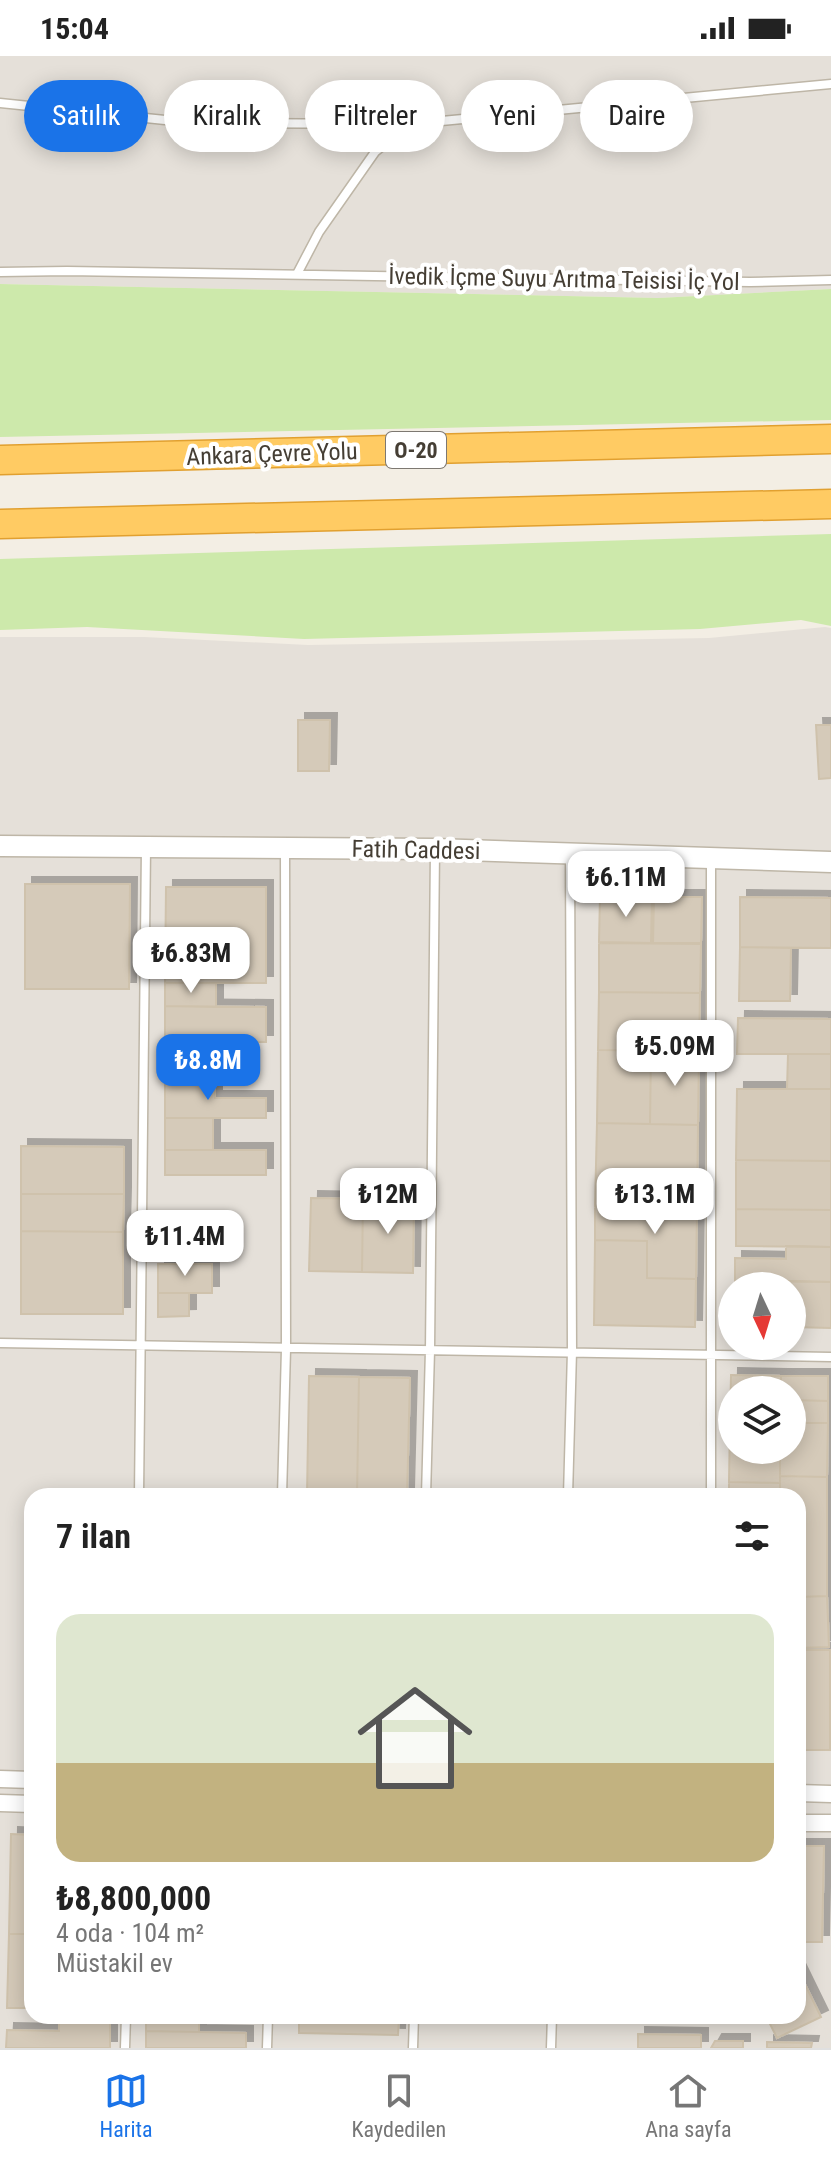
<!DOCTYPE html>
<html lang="tr">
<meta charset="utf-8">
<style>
:root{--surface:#fff;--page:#f6f6f6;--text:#222;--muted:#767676;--line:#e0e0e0;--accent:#1a73e8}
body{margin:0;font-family:"Roboto Condensed",sans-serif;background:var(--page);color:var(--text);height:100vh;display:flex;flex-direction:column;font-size:30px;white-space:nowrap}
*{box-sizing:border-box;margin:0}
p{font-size:26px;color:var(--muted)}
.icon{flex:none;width:44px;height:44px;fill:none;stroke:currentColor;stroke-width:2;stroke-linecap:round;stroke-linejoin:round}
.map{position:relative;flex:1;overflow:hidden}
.details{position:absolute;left:24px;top:1432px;width:782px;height:536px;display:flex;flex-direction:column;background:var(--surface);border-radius:24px;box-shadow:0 4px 20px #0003}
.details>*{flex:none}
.hud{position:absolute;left:24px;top:24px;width:784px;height:72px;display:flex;gap:16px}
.needle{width:52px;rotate:176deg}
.fabs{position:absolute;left:718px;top:1216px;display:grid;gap:16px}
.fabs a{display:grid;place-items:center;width:88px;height:88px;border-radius:50%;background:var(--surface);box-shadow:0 4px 20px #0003;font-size:40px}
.price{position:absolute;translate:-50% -68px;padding:0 18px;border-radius:16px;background:#fff;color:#222;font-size:26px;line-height:52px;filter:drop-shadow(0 2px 4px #0008)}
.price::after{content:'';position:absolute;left:50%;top:48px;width:24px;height:18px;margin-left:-12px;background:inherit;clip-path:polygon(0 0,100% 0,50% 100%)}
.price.current{background:var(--accent);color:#fff}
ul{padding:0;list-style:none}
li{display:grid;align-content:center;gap:16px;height:424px;padding:0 32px}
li+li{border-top:2px solid var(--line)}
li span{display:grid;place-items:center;height:248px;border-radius:24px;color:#555}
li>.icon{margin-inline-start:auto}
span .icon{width:144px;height:144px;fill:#fffc;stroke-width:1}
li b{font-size:34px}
h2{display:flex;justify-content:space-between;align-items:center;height:96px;padding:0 32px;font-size:34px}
.tag{padding:0 28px;border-radius:36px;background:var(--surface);box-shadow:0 4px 20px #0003;font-size:28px;line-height:72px}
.tag.current{background:var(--accent);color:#fff}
.status{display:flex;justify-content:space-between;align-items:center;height:56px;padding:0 40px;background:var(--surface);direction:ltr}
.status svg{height:22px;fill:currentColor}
.dock{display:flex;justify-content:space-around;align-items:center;height:112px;border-top:2px solid var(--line);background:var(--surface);font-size:22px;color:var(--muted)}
.dock a{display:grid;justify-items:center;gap:4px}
.dock .current{color:var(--accent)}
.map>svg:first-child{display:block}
.industrial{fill:#e5e0d9;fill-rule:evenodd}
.green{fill:#cde9ab}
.building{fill:#d5cab9;stroke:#cfc2ac;stroke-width:2;filter:url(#shadow)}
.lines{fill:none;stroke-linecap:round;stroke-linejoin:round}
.service-casing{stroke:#beb6a7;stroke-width:11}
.minor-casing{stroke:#beb6a7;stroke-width:19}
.tertiary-casing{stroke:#beb6a7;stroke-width:23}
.motorway-casing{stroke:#e1a030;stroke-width:31}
.service{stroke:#fff;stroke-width:8}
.minor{stroke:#fff;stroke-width:16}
.tertiary{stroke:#fff;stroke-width:20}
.motorway{stroke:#ffcb63;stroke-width:28}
.labels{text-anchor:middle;stroke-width:8;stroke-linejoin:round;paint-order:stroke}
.shield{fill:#fff;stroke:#7d7871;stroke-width:2}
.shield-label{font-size:22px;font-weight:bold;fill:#453e34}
.street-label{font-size:24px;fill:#453e34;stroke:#fff}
</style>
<div class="status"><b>15:04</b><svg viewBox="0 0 49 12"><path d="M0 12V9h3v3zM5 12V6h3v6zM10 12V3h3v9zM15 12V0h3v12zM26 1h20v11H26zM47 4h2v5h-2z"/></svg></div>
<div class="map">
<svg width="831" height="1992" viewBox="0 0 831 1992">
<defs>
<filter id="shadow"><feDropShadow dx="7" dy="-7" stdDeviation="0" flood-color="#0004"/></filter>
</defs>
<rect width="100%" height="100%" fill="#f3eee4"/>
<path class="industrial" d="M0,0H831V233L658,242L0,228Z
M825,571L831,572V1992H0V581H144L308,589L709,582ZM732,1230H792V1290H732ZM732,1334H792V1394H732ZM32,1440H798V1960H32Z"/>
<path class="green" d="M0,228L658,242L831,233V364L0,381Z
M831,478V570L801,564L700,573L304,583L87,571L0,574V503Z"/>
<path class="building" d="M298,664H330L329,715H298Z
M816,669H831V722L819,723Z
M25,828H130L129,933H25Z
M166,831H266V927H165Z
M600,839L652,840L651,887L599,886Z
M654,841H702L701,887H653Z
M740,841L831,842V892L740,891Z
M599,887L701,888L700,937L599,936Z
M740,891L791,892L790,945H739Z
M165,927H216V951L165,950Z
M599,936L700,937L699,995L598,994Z
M165,950L266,951V986H165Z
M738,962L831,963V998H737Z
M165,986H215V1023L165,1024Z
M598,994L651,995L650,1068L597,1067Z
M651,995H699L698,1069L650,1068Z
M788,998H831V1033H787Z
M215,1023V1042H266V1062H165V1024Z
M737,1033H831V1105L736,1104Z
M165,1062H213V1094H165Z
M597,1067L698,1069L697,1151L595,1150Z
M21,1090L124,1091V1138H21Z
M165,1094H266V1119H165Z
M736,1104L831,1105V1154L736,1153Z
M21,1138H124L123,1176L21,1175Z
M311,1142L363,1143L362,1216L309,1215Z
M363,1143L414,1144L413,1217L362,1216Z
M595,1150L697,1151L696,1223L647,1222V1185L595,1184Z
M736,1153L831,1154V1191L736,1190Z
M21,1175L123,1176V1258H21Z
M595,1184L647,1185V1222L696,1223L695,1271L594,1269Z
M786,1190L831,1191V1226L735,1225V1202L786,1203Z
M158,1208H212V1237H158Z
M785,1225L831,1226V1272L792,1271V1230H785Z
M158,1237H189V1260L158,1261Z
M731,1319L781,1320V1334H732V1366H730Z
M309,1320L359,1321L357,1440H307Z
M781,1320H828V1345L792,1344V1334H781Z
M359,1321L410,1322L407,1440H357Z
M792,1344L828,1345V1367H792Z
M730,1366H732V1394H780V1427L729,1426Z
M792,1367H828L827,1421L780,1420V1394H792Z
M780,1420L827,1421V1540L798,1541V1440H780Z
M729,1426L780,1427V1440H729Z
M827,1540L829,1591L798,1592V1541Z
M798,1594H830V1694H798Z
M11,1778L32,1779V1878H9Z
M798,1790H824L822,1886H798Z
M9,1878H32V1952H7Z
M798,1914L821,1961L777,1982L766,1960H798Z
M59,1960H110V1992H6L7,1974L59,1975Z
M146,1960H199V1976L146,1975Z
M299,1960H399L398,1979L299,1977Z
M146,1975L246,1977V1992H146Z
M638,1978L701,1979V1992H638Z
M715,1985H743V1992H711Z
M767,1986L812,1987L811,1992H767Z"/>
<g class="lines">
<defs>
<path id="service" d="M0,47L194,67L410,68L831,28
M0,216L67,215L750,226L831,224
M297,218L319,176L375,96L410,68
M0,1287L831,1301
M139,1440L146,791
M282,1440L286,1293L285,793
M426,1440L430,1294L435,793
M568,1440L572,1295L570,798
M711,1440V804
M125,1992L126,1960
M267,1992L268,1960
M413,1992L414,1960
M551,1992L552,1960"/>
<path id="minor" d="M0,1723L32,1724
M798,1737L831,1738
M0,1747L32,1748
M798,1767H831"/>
<path id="tertiary" d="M0,790L435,793L831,806"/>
<path id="motorway" d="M0,404L831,383
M0,468L831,448"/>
</defs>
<use href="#service" class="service-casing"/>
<use href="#minor" class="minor-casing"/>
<use href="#tertiary" class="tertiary-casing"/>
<use href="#motorway" class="motorway-casing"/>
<use href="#service" class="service"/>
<use href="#minor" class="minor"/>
<use href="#tertiary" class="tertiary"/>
<use href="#motorway" class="motorway"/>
</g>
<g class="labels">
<rect class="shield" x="386" y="376" width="60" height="36" rx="6"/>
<g class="shield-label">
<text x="416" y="402">O-20</text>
</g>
<g class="street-label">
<text transform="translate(564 223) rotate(1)" y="8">İvedik İçme Suyu Arıtma Teisisi İç Yol</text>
<text transform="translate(272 398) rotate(-2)" y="8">Ankara Çevre Yolu</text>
<text transform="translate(416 794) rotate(1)" y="8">Fatih Caddesi</text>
</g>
</g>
</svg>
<div class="fabs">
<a><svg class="needle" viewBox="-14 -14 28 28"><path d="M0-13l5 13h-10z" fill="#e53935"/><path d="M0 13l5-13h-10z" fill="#767676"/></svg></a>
<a><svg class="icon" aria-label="layers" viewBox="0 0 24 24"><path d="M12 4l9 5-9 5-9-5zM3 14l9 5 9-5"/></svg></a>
</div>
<b class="price" style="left:626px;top:863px">₺6.11M</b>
<b class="price" style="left:191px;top:939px">₺6.83M</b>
<b class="price" style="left:675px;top:1032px">₺5.09M</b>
<b class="price current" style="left:208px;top:1046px">₺8.8M</b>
<b class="price" style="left:388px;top:1180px">₺12M</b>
<b class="price" style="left:655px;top:1180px">₺13.1M</b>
<b class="price" style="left:185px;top:1222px">₺11.4M</b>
<div class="hud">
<a class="tag current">Satılık</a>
<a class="tag">Kiralık</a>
<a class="tag">Filtreler</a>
<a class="tag">Yeni</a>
<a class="tag">Daire</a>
</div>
<section class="details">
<h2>7 ilan<svg class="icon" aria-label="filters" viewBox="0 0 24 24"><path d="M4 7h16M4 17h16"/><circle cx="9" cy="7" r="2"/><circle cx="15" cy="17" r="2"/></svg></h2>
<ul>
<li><span style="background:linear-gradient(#dfe7d0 60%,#c2b280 0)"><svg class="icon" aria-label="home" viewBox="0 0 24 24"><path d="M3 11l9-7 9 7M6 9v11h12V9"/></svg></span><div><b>₺8,800,000</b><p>4 oda · 104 m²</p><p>Müstakil ev</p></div></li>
</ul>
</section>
</div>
<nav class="dock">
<a class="current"><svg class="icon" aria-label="map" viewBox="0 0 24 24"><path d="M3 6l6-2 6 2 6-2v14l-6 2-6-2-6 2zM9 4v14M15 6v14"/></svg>Harita</a>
<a><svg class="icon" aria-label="saved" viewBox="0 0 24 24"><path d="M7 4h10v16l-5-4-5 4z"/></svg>Kaydedilen</a>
<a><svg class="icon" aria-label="home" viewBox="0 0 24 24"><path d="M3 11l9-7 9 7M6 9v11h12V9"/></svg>Ana sayfa</a>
</nav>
